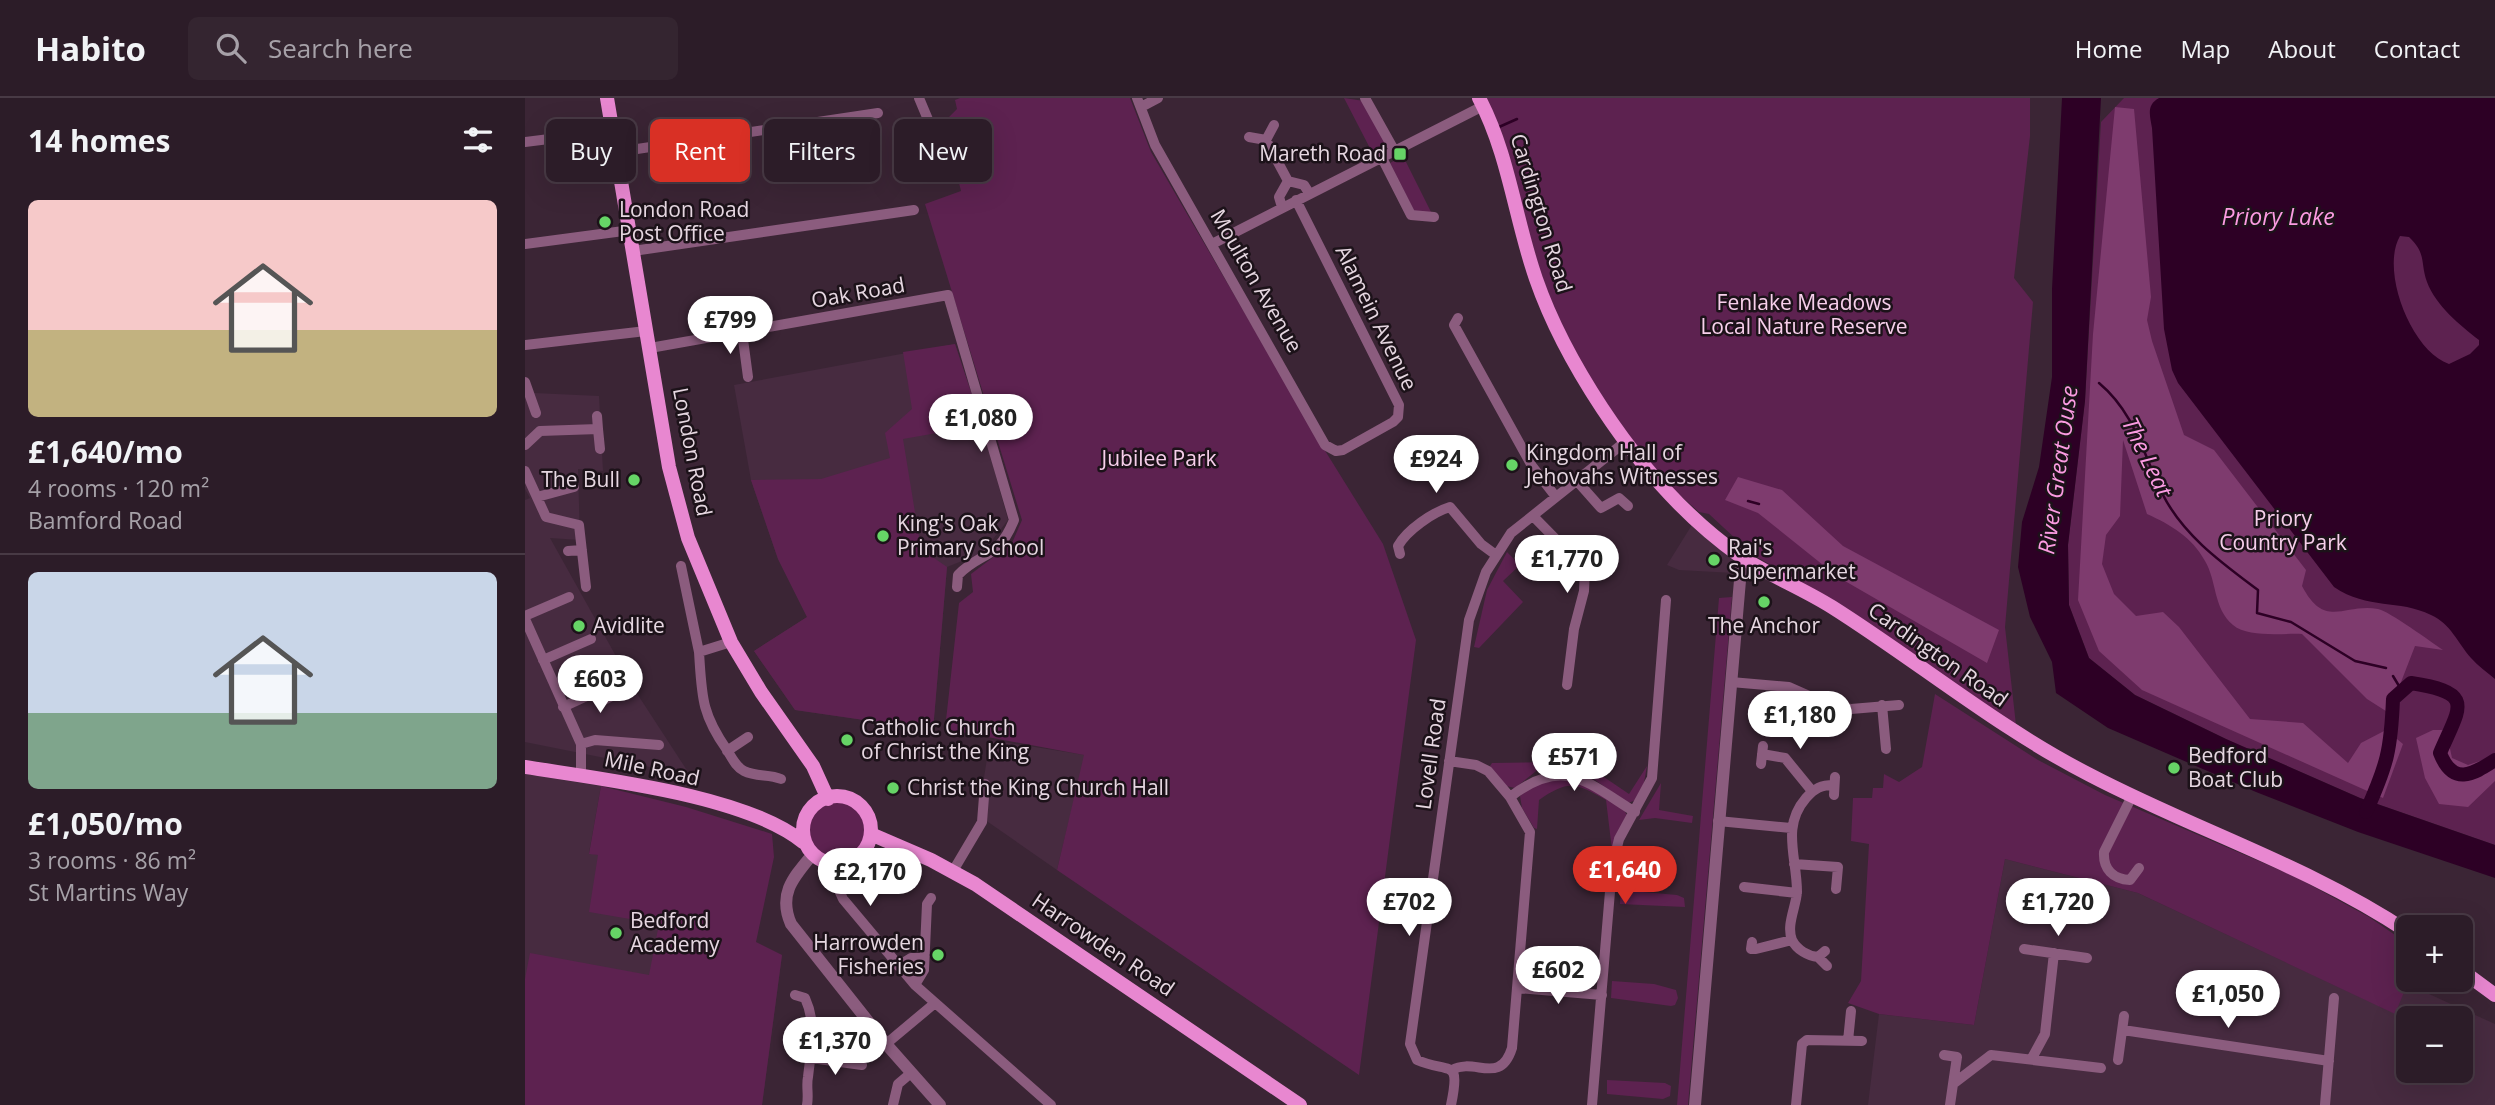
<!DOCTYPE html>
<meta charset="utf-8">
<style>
:root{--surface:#2c1c28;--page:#342530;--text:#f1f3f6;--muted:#a6a1a8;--line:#483a45;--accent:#d93025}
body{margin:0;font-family:"Open Sans",sans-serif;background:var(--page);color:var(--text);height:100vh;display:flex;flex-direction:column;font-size:26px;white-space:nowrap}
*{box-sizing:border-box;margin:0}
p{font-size:23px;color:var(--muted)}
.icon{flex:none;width:38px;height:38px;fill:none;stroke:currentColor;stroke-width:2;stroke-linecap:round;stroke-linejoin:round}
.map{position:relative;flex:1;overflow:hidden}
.panel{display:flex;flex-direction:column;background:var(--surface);width:525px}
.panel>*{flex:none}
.top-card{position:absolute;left:21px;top:21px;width:665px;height:63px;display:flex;gap:14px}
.buttons{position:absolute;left:1871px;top:817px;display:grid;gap:14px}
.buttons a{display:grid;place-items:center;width:77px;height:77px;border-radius:10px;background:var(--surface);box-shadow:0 7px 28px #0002,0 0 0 2px var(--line);font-size:35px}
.price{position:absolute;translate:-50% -60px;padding:0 16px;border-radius:24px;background:#fff;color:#222;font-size:23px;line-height:46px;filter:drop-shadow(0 2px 4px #0008)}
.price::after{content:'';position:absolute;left:50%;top:42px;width:21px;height:16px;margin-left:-10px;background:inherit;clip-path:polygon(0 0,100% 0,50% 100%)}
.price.current{background:var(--accent);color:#fff}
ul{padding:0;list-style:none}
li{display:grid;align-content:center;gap:14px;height:371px;padding:0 28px}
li+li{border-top:2px solid var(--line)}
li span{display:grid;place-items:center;height:217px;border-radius:10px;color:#555}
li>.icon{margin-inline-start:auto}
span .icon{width:126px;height:126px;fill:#fffc;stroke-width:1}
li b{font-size:30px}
h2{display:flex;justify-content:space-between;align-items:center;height:84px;padding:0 28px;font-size:30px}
.tag{padding:0 24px;border-radius:10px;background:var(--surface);box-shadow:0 7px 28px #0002,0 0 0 2px var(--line);font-size:24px;line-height:63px}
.tag.current{background:var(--accent);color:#fff}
header{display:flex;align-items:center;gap:42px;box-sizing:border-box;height:98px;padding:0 35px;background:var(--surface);border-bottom:2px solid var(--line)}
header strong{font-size:33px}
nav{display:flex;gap:38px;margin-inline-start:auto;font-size:24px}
.search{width:490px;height:63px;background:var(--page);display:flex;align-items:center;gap:18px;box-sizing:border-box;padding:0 24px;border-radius:10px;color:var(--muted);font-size:26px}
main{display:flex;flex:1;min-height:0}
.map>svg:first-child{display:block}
.built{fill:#472b40;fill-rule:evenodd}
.green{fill:#5d2250}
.forest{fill:#7e3b6e}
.water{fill:#2d0025;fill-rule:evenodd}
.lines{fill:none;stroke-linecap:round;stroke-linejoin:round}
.stream{stroke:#2d0025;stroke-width:2.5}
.river{stroke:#2d0025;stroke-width:14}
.minor{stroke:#8b5c7e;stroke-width:10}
.tertiary{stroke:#8b5c7e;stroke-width:12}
.primary{stroke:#e887d0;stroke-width:14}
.poi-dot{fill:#66d466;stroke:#1c1219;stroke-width:2.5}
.labels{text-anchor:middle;stroke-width:5;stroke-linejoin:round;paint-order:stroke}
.poi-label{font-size:21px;fill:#e6d7e1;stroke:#1c1219;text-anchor:start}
.street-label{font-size:21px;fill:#e6d7e1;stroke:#1c1219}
.park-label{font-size:21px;fill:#f7cfeb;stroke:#1c1219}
.water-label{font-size:23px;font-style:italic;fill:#fb9be2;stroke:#1c1219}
</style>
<header>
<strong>Habito</strong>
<div class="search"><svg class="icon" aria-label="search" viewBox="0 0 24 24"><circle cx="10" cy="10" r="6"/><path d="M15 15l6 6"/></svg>Search here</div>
<nav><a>Home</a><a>Map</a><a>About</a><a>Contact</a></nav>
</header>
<main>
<section class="panel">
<h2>14 homes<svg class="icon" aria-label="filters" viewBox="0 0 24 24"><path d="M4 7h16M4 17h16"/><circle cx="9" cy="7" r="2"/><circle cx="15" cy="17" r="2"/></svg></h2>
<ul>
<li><span style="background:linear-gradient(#f6c9c9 60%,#c2b280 0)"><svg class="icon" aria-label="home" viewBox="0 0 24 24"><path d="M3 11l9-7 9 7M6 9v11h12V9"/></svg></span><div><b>£1,640/mo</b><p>4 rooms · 120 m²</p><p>Bamford Road</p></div></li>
<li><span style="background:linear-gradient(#c9d6e8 65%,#7fa58c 0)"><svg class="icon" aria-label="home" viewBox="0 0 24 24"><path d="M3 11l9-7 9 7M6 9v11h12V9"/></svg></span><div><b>£1,050/mo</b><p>3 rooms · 86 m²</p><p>St Martins Way</p></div></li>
</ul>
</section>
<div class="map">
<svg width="1970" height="1007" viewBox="0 0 1970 1007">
<rect width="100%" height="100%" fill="#3b2535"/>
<path class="built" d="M430,246L457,327L483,422L457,455L422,469L408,632L270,612L229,553L282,519L253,461L226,382L209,287Z
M9,295L74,298L78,373L53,371L55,442L25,440L111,594L165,677L0,644V402L5,400L0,391V298Z
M1170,422L1211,463L1209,475L1154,472L1142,467Z
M465,642L560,657L532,772L453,717Z
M0,676L76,688L64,755L73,757L134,826L257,857L237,1007H0Z
M1480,761L1613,795L1869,915L1882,886L1970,926V1007H1343L1354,916L1449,927ZM1883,920H1936V973H1883Z"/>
<path class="green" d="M435,0H605L626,54L799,351L858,446L891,542L834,977L532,772L559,657L420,631L434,505L448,494L446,476L487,445L497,422L400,106L436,93L419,24L432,11L430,2Z
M819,0L839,3L862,47L861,52L849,58Z
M959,0H1505V38L1489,180L1508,204L1480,529L1491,627L1281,488L1227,456L1184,416L1174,414L1140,384L1101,337L1045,250L1016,176L980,51Z
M1599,0H1970V747L1835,700L1701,641L1610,597L1564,560L1544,507L1543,447L1560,302L1576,24Z
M878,58L906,114H889L865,65Z
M430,246L457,327L378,341L396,451L422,469L408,632L270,612L229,553L282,519L253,461L226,382L296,381L365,360L360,335L387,311L378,254Z
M982,454L995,467L978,483L998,504L954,550L949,549L962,492Z
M1207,499L1163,1007H1152L1194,500Z
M1410,596L1513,662L1580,697L1769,778L1844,819L1883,846L1884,882L1870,916L1613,795L1480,761L1449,927L1354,916L1323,905L1336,883L1344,746L1326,743L1328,700H1347L1348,690H1358L1359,676L1374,684L1397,669Z
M1028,664L1073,675L1104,696L1122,668L1118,690L1111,702L1103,705L1060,675L1015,670L990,690L981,688L965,668L967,665Z
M1018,680L1056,684L1099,712L1102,717L1087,752L1081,702C1051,685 1044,681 1014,702L1012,731L1009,730L997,710L995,698Z
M1136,685L1134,712L1168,718L1167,725L1130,720L1114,722Z
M76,688L161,709L247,736L249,759L231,844L257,857L237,1007H0V881L5,855L124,877L134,826L64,814L73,757L64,756Z
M283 733a29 29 0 1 1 58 0a29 29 0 1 1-58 0Z
M1096,792L1152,797L1159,800L1160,809L1095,806Z
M1087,883L1129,886L1151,892L1153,900L1150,907L1146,908L1086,900Z
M1082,982L1140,985L1146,988L1145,998L1138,1001L1082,996Z"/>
<path class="forest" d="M1590,9L1609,11L1626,199L1622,222L1627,243L1659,337L1689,352L1781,472L1777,488C1800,532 1819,505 1853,511C1864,513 1906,544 1918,552L1890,548L1864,615L1842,601L1777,536C1758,535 1723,540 1708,527C1688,510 1692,483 1680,463C1667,439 1646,427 1622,416L1598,342L1595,418L1581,437L1577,466L1589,496L1611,518L1638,514L1654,529L1725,621L1778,625L1823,665L1836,645L1861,632L1878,646L1858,700L1617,592L1574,553L1553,502L1568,236Z
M1213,379L1257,392L1318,448L1474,532L1462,565L1313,479L1233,415L1200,402Z
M1908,632H1921L1927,660L1943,667L1970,658V683L1943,709L1914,706L1900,680L1891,640Z"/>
<path class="water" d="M1537,0H1576L1560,303L1543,447L1544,507L1564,560L1610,597L1701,641L1835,700L1970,747V780L1833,734L1731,694L1583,630L1531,595L1527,564L1505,519L1493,469L1497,424L1514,369L1527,279V191Z
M1634,0H1970V581C1962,574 1953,568 1946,560C1932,544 1926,526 1906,517C1874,501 1843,512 1809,489L1653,285L1647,272L1639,231L1627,30C1625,18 1621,7 1634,0ZM1875,138L1884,139C1902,156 1895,165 1902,184C1911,208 1935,227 1954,242V247L1945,256L1924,266C1886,253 1855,172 1875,138Z"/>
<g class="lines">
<path class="stream" d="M974,29L992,21
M1574,285C1610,315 1618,356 1638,397C1659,438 1697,465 1733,492L1732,515L1766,524L1830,563L1861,570
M1223,403L1234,406
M1868,578L1877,593"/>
<path class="river" d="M1841,714C1862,667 1866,652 1868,601L1886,585C1951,595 1935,608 1915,655C1928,688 1947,677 1970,662"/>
<path class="minor" d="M394,0L407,31L409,56
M612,0L630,47L800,347L811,353L818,352L868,324L873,319L874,307L771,102
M840,0L869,52
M616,9L633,0
M407,31L418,27
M724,39L741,42L763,83
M741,42L749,27
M0,44L88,33
M92,54L353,15
M856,58L886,117L909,119
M757,109L754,99L763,83L779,87L784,95
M689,145L958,8
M0,146L106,132
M108,153L389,112
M933,220L929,227L1007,368L1031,399
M217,234L223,279
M0,247L121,233
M125,250L423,197L489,422C472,463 458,452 433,477L432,489
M0,284L11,315
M72,318L73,331
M0,347L15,333L73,331L75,351
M0,373L21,419L54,427L61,489
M1052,383L1076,410L1094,400L1103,408
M12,399L49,389
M1008,418L1060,471L1059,493L1049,531L1042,587
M43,453L57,452
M875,456L873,448C882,432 908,414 925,409L956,446L971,457
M156,468L174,554
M0,518L44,499
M0,521L56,646V677
M206,544L174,554C177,598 176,615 202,652C207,660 211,669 219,673C231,679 244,676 256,681
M18,562L66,541
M1206,584L1264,589L1298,604L1326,611L1374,607
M1357,607L1361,651
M38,609L64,597L79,602L98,592
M56,646L70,642L134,647
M202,653L223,639
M1237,656L1260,660L1287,693
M924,663L951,667L963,673L985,699L1005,734L987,950C975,988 950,959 927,972
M1236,666L1238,648
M1309,697L1310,679
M1607,698L1579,754C1578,771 1588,781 1605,782L1614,770
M985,699C1039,658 1060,683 1110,714
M1193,723L1266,730
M350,756L355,766
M365,764L319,782L313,790L318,801L390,887L526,1007
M1269,766L1313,769L1311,791
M428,773L457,724L460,686
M1219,789L1272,795
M1227,844L1226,851H1231L1267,842
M1499,851L1562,860
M1300,853L1293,859C1283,858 1272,852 1267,842C1261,827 1271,809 1272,794C1272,759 1256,729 1281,700C1290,690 1296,687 1309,687
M1293,859L1302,868
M373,868L386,860H398
M390,887L399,872L402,806L406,800
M992,890L1077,897
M270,897L280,900C292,926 286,952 283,979C281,988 284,997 282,1007
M1598,932L1804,963
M1323,943L1326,913
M361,946L410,905
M1419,957L1432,959L1428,986
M286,960L337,967
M1507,960L1520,936L1529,855
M1593,962L1599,918
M368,1007L373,986L386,975
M926,1007C936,959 925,976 892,962L885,946L944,522L961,474L986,435L1100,344
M1067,1007L1087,770L1094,741L1127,680L1141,502
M1271,1007L1277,946L1282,942L1337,943
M1425,1007L1428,986L1466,957L1576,970
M1800,1007L1809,900"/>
<path class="tertiary" d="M287,757C268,780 253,796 266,826L361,946L415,1007
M1170,1007L1217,459"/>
<path class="primary" d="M82,0L144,369L163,440L206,544L236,594L288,668L303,701
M954,0C984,57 990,121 1011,181C1027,227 1050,269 1077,310C1114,366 1160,419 1215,458C1243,477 1277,490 1307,509C1394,564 1473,630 1565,677C1670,732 1784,768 1883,834
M0,669C75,681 220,697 278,744
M278 732a34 34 0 1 1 68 0a34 34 0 1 1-68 0Z
M348,737L406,762L450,786L775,1007
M1936,872L1970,897"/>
</g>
<g class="poi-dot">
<rect x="868" y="49" width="14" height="14" rx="3.5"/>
<circle cx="80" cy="124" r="7"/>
<circle cx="987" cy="367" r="7"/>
<circle cx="109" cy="382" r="7"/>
<circle cx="358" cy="438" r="7"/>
<circle cx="1189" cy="462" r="7"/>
<circle cx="1239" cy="504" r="7"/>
<circle cx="54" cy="528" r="7"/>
<circle cx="322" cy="642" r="7"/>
<circle cx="1649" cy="670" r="7"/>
<circle cx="368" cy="690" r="7"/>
<circle cx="91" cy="835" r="7"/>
<circle cx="413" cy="857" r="7"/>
</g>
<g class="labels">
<g class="poi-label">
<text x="861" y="63" text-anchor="end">Mareth Road</text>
<text x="94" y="119">London Road<tspan x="94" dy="24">Post Office</tspan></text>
<text x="1001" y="362">Kingdom Hall of<tspan x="1001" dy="24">Jehovahs Witnesses</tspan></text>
<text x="95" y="389" text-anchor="end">The Bull</text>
<text x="372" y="433">King's Oak<tspan x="372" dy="24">Primary School</tspan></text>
<text x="1203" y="457">Rai's<tspan x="1203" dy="24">Supermarket</tspan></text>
<text x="68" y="535">Avidlite</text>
<text x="1239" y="535" text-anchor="middle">The Anchor</text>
<text x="336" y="637">Catholic Church<tspan x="336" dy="24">of Christ the King</tspan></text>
<text x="1663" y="665">Bedford<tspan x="1663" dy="24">Boat Club</tspan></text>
<text x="382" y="697">Christ the King Church Hall</text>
<text x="105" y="830">Bedford<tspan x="105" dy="24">Academy</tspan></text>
<text x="399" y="852" text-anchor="end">Harrowden<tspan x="399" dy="24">Fisheries</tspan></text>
</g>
<g class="street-label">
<text transform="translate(1016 115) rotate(73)" y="7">Cardington Road</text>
<text transform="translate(731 183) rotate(60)" y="7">Moulton Avenue</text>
<text transform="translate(333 195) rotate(-10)" y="7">Oak Road</text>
<text transform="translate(851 220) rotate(64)" y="7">Alamein Avenue</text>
<text transform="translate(167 354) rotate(79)" y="7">London Road</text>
<text transform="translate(1413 557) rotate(35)" y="7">Cardington Road</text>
<text transform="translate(906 656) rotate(-82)" y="7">Lovell Road</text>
<text transform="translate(127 671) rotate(12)" y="7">Mile Road</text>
<text transform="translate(578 847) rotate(34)" y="7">Harrowden Road</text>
</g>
<g class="park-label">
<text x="1279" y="212">Fenlake Meadows<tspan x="1279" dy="24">Local Nature Reserve</tspan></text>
<text x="634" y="368">Jubilee Park</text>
<text x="1758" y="428">Priory<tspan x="1758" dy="24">Country Park</tspan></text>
</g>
<g class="water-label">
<text x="1753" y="127">Priory Lake</text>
<text transform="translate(1622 359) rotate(64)" y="8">The Leat</text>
<text transform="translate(1533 372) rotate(-82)" y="8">River Great Ouse</text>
</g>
</g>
</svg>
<div class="buttons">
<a>+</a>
<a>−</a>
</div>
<b class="price" style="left:205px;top:258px">£799</b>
<b class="price" style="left:456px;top:356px">£1,080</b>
<b class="price" style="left:911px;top:397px">£924</b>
<b class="price" style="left:1042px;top:497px">£1,770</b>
<b class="price" style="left:75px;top:617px">£603</b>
<b class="price" style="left:1275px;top:653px">£1,180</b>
<b class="price" style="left:1049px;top:695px">£571</b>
<b class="price current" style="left:1100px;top:808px">£1,640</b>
<b class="price" style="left:345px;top:810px">£2,170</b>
<b class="price" style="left:884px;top:840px">£702</b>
<b class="price" style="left:1533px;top:840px">£1,720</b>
<b class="price" style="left:1033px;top:908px">£602</b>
<b class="price" style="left:1703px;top:932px">£1,050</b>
<b class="price" style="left:310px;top:979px">£1,370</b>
<div class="top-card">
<a class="tag">Buy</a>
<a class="tag current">Rent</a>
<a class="tag">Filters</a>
<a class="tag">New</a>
</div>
</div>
</main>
